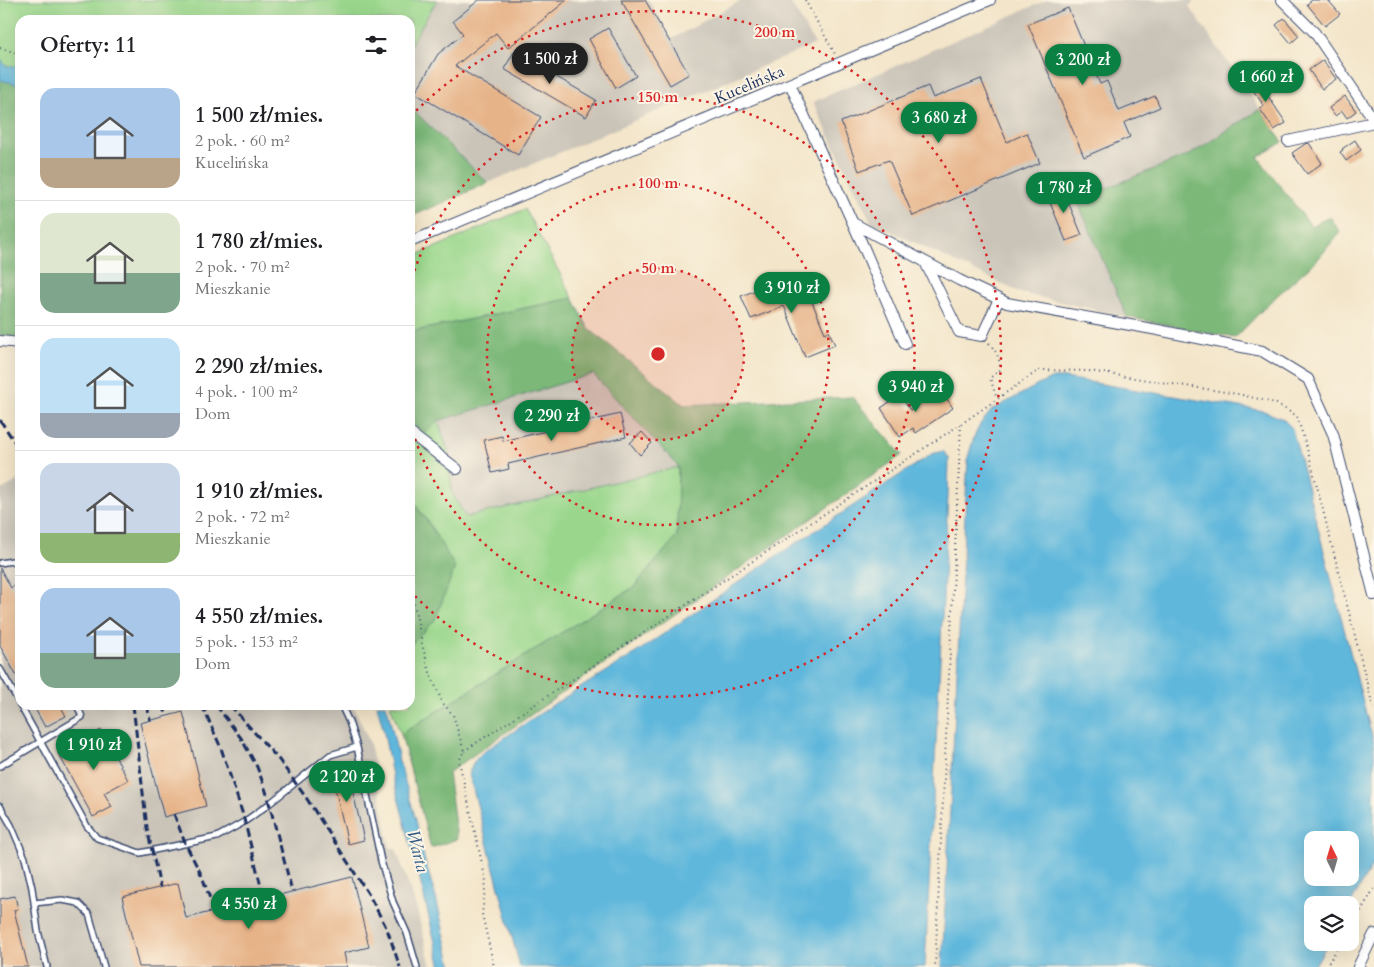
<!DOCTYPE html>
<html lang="pl">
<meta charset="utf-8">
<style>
:root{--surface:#fff;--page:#f2f2f2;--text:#202124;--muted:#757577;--line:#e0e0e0;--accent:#0b8043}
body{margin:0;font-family:Cardo,serif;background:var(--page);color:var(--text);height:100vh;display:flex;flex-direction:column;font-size:19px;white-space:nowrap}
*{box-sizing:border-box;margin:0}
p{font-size:16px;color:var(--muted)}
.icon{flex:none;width:28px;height:28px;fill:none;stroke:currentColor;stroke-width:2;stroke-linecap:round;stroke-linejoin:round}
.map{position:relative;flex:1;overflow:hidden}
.drawer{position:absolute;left:15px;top:15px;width:400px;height:695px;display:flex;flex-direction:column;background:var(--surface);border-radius:15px;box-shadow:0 5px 20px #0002}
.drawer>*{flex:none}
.needle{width:32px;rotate:355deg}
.tools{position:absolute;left:1304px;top:831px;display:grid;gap:10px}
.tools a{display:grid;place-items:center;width:55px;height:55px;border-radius:10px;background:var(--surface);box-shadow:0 5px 20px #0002;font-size:25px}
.price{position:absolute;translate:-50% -42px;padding:0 11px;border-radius:18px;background:var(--accent);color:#fff;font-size:16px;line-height:32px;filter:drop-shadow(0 1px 2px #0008)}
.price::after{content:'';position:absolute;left:50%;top:30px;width:15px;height:11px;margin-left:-8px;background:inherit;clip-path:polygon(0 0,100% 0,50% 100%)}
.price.on{background:#222;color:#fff}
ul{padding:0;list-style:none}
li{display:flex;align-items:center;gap:15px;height:125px;padding:0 25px}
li+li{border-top:1px solid var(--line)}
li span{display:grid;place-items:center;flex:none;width:140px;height:100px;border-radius:15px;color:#555}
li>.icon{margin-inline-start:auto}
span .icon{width:60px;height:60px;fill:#fffc;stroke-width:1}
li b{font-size:21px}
h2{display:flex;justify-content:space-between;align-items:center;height:60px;padding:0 25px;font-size:21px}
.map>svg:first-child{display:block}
.industrial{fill:#c9c3b8}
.green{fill:#9ad78c;stroke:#5a8375}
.forest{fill:#7bb878;stroke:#4b746b}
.water{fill:#5eb7dc;stroke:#3c739d;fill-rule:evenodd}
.building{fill:#e6b287}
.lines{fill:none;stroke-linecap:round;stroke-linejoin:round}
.lane-casing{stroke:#3b4a6e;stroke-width:8}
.street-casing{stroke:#3b4a6e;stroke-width:12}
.path{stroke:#3b4a6e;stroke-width:2;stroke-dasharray:1 4;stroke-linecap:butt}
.lane{stroke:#fff;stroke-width:5}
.street{stroke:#fff;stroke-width:10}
.rail{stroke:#1b2f5e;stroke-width:3;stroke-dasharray:8 4;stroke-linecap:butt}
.ring{fill:none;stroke:#d62828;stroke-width:2.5;stroke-dasharray:2.5 5}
.labels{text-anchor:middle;stroke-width:4;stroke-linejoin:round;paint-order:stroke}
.street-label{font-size:16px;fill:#1b2f5e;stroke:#fcf5e5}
.water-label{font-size:18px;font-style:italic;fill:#2f5884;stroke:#fcf5e5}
.centre{fill:#d62828;stroke:#fcf5e5;stroke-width:2.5}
.ring-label{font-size:15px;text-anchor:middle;font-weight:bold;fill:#d62828;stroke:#fcf5e5;stroke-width:4;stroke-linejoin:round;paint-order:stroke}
</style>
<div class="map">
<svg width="1374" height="967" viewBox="0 0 1374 967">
<rect width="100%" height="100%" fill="#fcf5e5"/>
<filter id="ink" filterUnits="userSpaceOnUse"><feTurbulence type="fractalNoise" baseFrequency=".02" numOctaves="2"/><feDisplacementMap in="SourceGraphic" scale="10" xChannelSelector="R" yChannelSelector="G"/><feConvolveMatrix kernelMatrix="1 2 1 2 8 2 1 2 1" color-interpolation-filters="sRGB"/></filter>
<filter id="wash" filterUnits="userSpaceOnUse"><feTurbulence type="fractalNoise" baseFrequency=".0096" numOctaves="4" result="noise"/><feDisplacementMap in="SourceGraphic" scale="20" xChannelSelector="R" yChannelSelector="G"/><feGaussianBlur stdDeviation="1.12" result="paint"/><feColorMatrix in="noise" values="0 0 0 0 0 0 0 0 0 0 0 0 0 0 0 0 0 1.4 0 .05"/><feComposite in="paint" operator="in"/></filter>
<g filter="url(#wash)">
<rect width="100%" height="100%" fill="#f3e5c9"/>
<path class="industrial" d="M437,0H648L672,39L742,0H789L815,44L488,183L410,107V45Z
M1047,0H1197L1189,6L1260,109L1191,154L1078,200L1127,317L1021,293L871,222L813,102Z
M593,374L678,467L466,517L452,493L448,450L438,421Z
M20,479V705H353L370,743L390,847L396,849L416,906L431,967H0V491Z"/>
<path class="green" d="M0,0H437L410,45V20H20V79L0,72Z
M525,209L573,298L410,332V258Z
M410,421L425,432L438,421L448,450L452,493L466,517L678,467L677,536L634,587L401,734L390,705H410V645L435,620L428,522L410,498Z"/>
<path class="forest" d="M0,72L20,79V338L0,335Z
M410,107L488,183L410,217Z
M1260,109L1283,142L1258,157L1311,226L1330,217L1340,232L1318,259L1270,302L1235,338L1127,317L1077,200L1191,154Z
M573,298L589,329L684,405L852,397L902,455L448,773L457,839L431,848L401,734L634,587L677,536L678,466L593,374L438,421L425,433L410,421V332Z
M410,498L428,522L455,567L435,620L410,645Z"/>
<path class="water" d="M0,61H3V64L6,66H20V85L0,80Z
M1053,378H1065L1264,411L1283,419L1292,428L1374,744V862L1350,905H1312V942L1328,943L1314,967H942L968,457L974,437L981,423L992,410L1038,385ZM1312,840H1350V878H1312Z
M943,451L949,458L948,496L925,967H520L469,774L473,763L482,753L554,704L630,657L778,555L932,454Z
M377,705H386L388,711L399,761L416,820L424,858L436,898L452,967H441L419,876L392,775L383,728Z"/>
<g id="blocks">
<path class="building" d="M479,0H567L508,48L496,33L455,66L541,117L518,155L415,93L438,54L463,34L453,21Z
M621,0H645L689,74L670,85Z
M1312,0H1328L1340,14L1325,26L1307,4Z
M1068,8L1100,84L1107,81L1119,111L1155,96L1160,107L1124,123L1130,137L1084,157L1028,24Z
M1284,18L1299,36L1291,43L1276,25Z
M608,28L636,76L616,88L589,39Z
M514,52L596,100L586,117L504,69Z
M1323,60L1336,79L1322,89L1309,70Z
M1256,74L1268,92L1266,93L1286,123L1274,130L1260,109L1264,106L1246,80Z
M981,79L1007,142L1027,133L1040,163L913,216L889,160L859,171L841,122L928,86L933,98Z
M1345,96L1356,111L1347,118L1342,111L1335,116L1329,108Z
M1355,140L1361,150L1346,161L1340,152L1343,150L1342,149Z
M1309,143L1322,163L1307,174L1292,153L1305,144Z
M1062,187L1082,235L1066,241L1046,193Z
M803,280L825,333L829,331L835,345L805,357L784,306L751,319L741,296L774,283L777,290Z
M940,389L953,408L916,433L913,428L900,437L881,408L900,395L910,410Z
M620,414L626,437L508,464L509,469L492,473L484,440L502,436L503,441Z
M642,432L652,443L640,455L630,443Z
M0,568L11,588L20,582V682L0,646Z
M33,705H60L66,716L45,727Z
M183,712L206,806L164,817L140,723Z
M101,730L128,780L104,793L112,807L93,817L58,753Z
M346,762L364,840L348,844L330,766Z
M352,877L369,947L344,953L347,967H139L122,897L178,883L186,918Z
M15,896L18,909L14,910L28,967H0V899Z"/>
</g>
</g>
<g filter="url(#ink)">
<use href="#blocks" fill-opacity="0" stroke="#3b4a6e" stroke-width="1"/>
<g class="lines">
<defs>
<path id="lane" d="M0,563L12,561L20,566
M0,669L20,704
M20,705L87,826L97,838L140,853L217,837L244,822L269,804L330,755L357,747
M341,705L349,722L357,747L381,861L393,902L407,933L417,967
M0,766L82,717L77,705
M0,806L11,825L25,858L32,888L38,931L47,967
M34,903L62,900L78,903L89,914L104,967"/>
<path id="street" d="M1282,0L1315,33L1374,120
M790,84L864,248L905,344
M1288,141L1374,122
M853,223L959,280L1007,303L1158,330L1262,351L1308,379L1333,434L1374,595
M410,242L990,0
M925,262L959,332L982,336L999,299
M0,341L20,343
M410,433L457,469
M1358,967L1374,934"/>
</defs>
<use href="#lane" class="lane-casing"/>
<use href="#street" class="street-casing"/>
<path class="path" d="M805,0L835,54
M0,48L20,54
M989,343C997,352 1000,358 1000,370L990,378L997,399
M961,424L1039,370L1089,371L1238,394L1275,403L1297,416L1310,459L1374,711
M410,584L422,644L429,670L442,702L453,715L464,751L459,761L486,881L482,914L494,967
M464,751L961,424L935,967
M1350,928L1374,889
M1326,967L1341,942"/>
<use href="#lane" class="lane"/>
<use href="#street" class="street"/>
<path class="rail" d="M0,420L20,450
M133,705L147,828L160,887
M147,705L150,720
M163,705L167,716
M202,705L221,748L243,815L264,898
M216,705L241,738L257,767L266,791L292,891
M230,705L279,760L307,799L369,895L387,929L400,967
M174,814L185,843L202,876L214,910"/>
</g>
</g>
<circle cx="658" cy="354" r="86" fill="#d62828" fill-opacity=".12"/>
<g class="ring">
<circle cx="658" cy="354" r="86"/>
<circle cx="658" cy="354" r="171"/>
<path d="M410 285A257 257 0 1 1 410 423"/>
<path d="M411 116A343 343 0 1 1 411 592"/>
</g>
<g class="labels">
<g class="street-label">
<text transform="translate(749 84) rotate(-23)" y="6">Kucelińska</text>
</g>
<g class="water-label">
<text transform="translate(418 851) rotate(76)" y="6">Warta</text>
</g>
</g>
<circle cx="658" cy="354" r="8" class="centre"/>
<g class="ring-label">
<text x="775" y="37">200 m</text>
<text x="658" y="102">150 m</text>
<text x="658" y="188">100 m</text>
<text x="658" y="273">50 m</text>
</g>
</svg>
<div class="tools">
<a><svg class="needle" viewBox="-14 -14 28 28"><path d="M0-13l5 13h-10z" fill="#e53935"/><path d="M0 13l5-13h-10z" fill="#757577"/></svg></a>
<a><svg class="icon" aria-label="layers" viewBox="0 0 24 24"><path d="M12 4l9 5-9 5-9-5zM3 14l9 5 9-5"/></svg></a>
</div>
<b class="price on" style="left:550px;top:85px">1 500 zł</b>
<b class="price" style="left:1083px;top:86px">3 200 zł</b>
<b class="price" style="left:1266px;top:103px">1 660 zł</b>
<b class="price" style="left:939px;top:144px">3 680 zł</b>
<b class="price" style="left:1064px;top:214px">1 780 zł</b>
<b class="price" style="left:792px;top:314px">3 910 zł</b>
<b class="price" style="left:916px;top:413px">3 940 zł</b>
<b class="price" style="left:552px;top:442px">2 290 zł</b>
<b class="price" style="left:94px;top:771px">1 910 zł</b>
<b class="price" style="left:347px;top:803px">2 120 zł</b>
<b class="price" style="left:249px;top:930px">4 550 zł</b>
<section class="drawer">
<h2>Oferty: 11<svg class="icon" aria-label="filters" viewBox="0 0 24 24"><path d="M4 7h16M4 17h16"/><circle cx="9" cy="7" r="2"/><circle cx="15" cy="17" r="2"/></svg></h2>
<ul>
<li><span style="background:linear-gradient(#a9c7e8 70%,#b9a48a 0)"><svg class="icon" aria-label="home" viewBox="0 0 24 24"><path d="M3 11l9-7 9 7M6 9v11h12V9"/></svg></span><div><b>1 500 zł/mies.</b><p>2 pok. · 60 m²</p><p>Kucelińska</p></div></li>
<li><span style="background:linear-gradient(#dfe7d0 60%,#7fa58c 0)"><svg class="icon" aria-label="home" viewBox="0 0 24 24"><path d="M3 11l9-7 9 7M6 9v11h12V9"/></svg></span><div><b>1 780 zł/mies.</b><p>2 pok. · 70 m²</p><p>Mieszkanie</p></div></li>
<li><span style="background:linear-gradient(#bfe0f5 75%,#9aa5b1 0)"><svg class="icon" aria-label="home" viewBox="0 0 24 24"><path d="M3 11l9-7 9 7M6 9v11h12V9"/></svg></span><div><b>2 290 zł/mies.</b><p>4 pok. · 100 m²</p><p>Dom</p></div></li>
<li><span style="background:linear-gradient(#c9d6e8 70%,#8fb573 0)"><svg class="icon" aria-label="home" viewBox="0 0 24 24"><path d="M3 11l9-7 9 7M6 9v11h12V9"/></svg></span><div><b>1 910 zł/mies.</b><p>2 pok. · 72 m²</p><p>Mieszkanie</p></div></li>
<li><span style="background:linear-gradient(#a9c7e8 65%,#7fa58c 0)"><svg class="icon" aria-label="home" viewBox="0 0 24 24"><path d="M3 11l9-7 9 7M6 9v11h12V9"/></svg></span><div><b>4 550 zł/mies.</b><p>5 pok. · 153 m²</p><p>Dom</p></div></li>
</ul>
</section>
</div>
